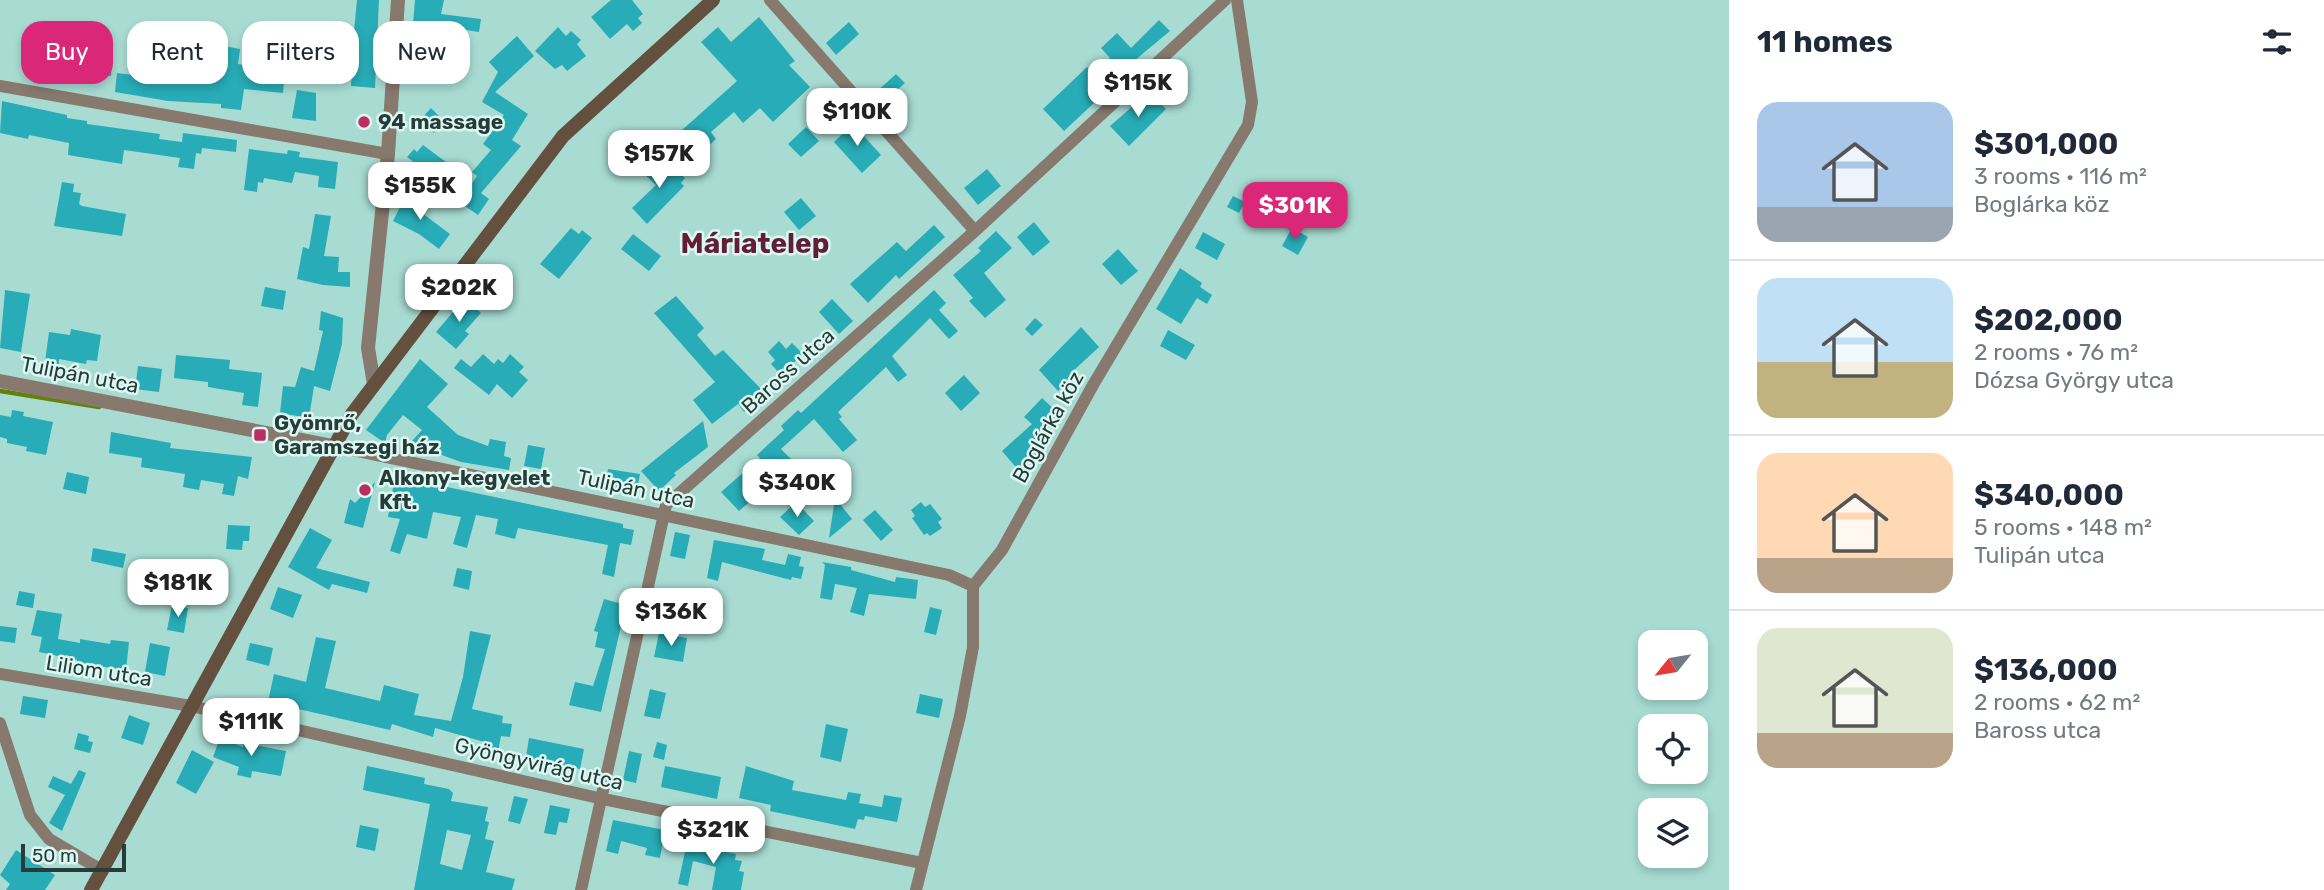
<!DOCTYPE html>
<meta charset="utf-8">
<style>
:root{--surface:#fff;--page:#f6f6f7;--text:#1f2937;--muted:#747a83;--line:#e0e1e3;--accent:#db2777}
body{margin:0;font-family:Rubik,sans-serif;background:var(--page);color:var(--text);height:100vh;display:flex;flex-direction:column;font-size:26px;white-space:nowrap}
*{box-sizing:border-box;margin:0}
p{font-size:23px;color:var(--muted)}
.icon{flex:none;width:38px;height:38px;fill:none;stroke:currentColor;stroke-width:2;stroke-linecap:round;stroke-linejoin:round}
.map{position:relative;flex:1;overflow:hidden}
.drawer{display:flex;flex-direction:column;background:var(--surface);width:595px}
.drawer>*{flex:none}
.guide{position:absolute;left:21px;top:21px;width:665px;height:63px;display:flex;gap:14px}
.needle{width:46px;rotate:240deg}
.tools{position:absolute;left:1638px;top:630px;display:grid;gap:14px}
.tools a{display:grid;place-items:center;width:70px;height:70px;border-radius:14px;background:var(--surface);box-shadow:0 4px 10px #0003;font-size:35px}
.scale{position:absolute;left:21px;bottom:18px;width:105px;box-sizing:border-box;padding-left:7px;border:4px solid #273c38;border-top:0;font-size:19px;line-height:24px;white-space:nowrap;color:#273c38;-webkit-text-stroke:5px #ddf7f2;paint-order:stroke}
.price{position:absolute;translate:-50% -60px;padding:0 16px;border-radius:14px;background:#fff;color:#222;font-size:23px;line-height:46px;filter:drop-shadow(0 2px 4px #0008)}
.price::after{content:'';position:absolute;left:50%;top:42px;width:21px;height:16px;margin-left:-10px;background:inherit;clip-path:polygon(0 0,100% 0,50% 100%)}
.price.current{background:var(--accent);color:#fff}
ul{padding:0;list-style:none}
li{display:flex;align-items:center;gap:21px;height:175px;padding:0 28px}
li+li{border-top:2px solid var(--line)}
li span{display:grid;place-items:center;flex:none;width:196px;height:140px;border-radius:21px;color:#555}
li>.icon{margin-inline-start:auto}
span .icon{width:84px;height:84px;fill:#fffc;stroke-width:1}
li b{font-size:30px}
h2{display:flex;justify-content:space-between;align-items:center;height:84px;padding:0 28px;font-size:30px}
.tag{padding:0 24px;border-radius:21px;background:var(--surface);box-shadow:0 4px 10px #0003;font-size:24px;line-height:63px}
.tag.current{background:var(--accent);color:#fff}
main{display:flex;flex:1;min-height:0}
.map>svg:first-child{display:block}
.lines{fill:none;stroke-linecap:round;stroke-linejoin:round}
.stream{stroke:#658008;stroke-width:4.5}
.building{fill:#28acb7;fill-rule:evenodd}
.minor{stroke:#87796d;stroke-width:12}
.tertiary{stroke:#87796d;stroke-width:14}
.secondary{stroke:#64503f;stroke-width:14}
.poi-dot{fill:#bb2e62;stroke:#ddf7f2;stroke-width:2.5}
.labels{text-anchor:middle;stroke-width:5;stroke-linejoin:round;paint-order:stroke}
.poi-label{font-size:21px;font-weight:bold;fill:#273c38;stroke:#ddf7f2;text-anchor:start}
.street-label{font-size:21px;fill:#273c38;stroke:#ddf7f2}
.district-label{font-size:28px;font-weight:bold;fill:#621e35;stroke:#ddf7f2}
</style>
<main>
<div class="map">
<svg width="1729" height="890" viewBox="0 0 1729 890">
<rect width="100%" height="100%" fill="#a8dcd3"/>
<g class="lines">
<path class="stream" d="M0,391L99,407"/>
</g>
<path class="building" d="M357,0H379L375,88L351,86L352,68L316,66L317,51L352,52Z
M415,0H444L441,14L481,19L479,32L433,25L432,38L412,36Z
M611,0H632L643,14L638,18L642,23L633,31L627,24L610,39L591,17Z
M759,17L795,61L789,65L810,87L773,122L760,108L743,123L734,112L711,132L716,139L701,153L681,131L737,81L701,42L718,27L731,42Z
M1159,20L1170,31L1111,80L1113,83L1094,103L1064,131L1043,109L1087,67L1095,75L1110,58L1101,48L1117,33L1131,48Z
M849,22L859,34L836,55L826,43Z
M558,27L566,36L571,31L581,40L577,44L586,56L567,71L562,65L555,69L535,51Z
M517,36L534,56L495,92L528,114L512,140L521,146L481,193L489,199L478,215L459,202L477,176L472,172L491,150L483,144L504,115L482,102L498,72L489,62Z
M193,40L240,49L238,64L263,68L264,61L286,63L283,93L244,89L241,110L221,108V104L168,101L115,92L117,73L149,77L150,73L188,79Z
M49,49L71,52L67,77L24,67L27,50L49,53Z
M91,49L113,52L111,76L88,74Z
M441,52L453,60L446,71L434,63Z
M896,74L905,83L897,90L900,94L886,106L875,93Z
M297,90L316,93V121L292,118Z
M1149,92L1166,109L1129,146L1110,126Z
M2,101L67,115V118L87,121V124L160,134L159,139L182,142L183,133L237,140L236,152L202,148L201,154L196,153L194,169L178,167L180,158L124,150L122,164L68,155L69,143L29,135L28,139L0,133Z
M431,108L445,122L434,133L420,120Z
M853,124L881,155L862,173L834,142Z
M806,127L819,141L801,157L788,144Z
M423,145L454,168L442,184L407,157L414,149L417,152Z
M249,149L287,154L288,150L300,152L299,157L338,162L335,189L318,187L319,176L295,172L292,183L264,178L263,183L258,182L257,192L244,190Z
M657,159L664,167L669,162L685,178L681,183L684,186L647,224L632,208L656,185L643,173Z
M987,169L1001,186L978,205L964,188Z
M62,182L74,184L73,192L81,193L79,204L82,206L126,214L122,236L54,226Z
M406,195L426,205L422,213L450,234L439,249L419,234L393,221Z
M1233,196L1245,202L1239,213L1227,207Z
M801,198L816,216L799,230L784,212Z
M315,214L331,216L324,256L339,257L338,272H350V287L323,285L297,279L303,247L309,249Z
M1034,222L1050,242L1033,256L1017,237Z
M934,225L945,237L899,279L896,275L868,303L850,284L897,242L906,251Z
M571,228L579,234L582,230L592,238L559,279L540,264Z
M1292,228L1308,237L1298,255L1282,246Z
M996,231L1012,248L984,273L1006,300L985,318L969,301L973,298L953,275L981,251L978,248Z
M1203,232L1225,244L1217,260L1195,248Z
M633,234L661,256L649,271L621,249Z
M1118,249L1138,271L1121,285L1102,264Z
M1180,268L1202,283L1200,287L1212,295L1207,304L1197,298L1181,324L1156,309Z
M265,287L286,291L283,310L261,306Z
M5,290L30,294L21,352L0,348Z
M934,290L946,303L939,310L958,331L949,339L930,318L892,356L907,375L898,382L886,367L838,412L842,417L839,419L857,440L843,452L814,419L781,449L791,459L767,481L770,485L739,511L721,492L760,458L757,455L784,430L781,426L798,410L801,413Z
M676,296L704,328L697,335L715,356L723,350L763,391L751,401L754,405L744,412L738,404L712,424L693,400L715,382L654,313Z
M465,298L481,313L465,331L469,334L456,349L436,332Z
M832,299L853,321L839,334L819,312Z
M321,311L343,318L342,344L330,391L314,386L309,418L280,413L283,386L295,387L301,367L314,371L323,331L319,330Z
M1035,318L1043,325L1032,336L1025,329Z
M1081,327L1099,347L1072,372L1074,375L1058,391L1039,370Z
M71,329L101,335L97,361L87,360L86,364L59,359V364L45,362L49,332L70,335Z
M1168,330L1195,345L1186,360L1160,346Z
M779,341L786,349L792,343L803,354L781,375L771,364L775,360L768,352Z
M483,354L494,364L498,359L503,363L510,354L524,367L519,372L528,380L512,398L497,384L489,395L454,368L461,359L471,367Z
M176,355L230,360L229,369L262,373L258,407L242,405L244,393L208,387V382L174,378Z
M420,359L448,384L427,407L458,435L488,446L490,439L506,442L504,456L511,458L509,470L461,462L428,450L425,453L412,441L422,430L403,415L387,435L385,443L366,430Z
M138,366L162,369L159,392L135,389Z
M964,375L980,393L961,411L945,393Z
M1042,398L1060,415L1031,445L1039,454L1019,471L1002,451L1032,424L1024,417Z
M12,410L24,412L23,416L53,422L46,455L26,451L27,447L7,443V439L0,437V415L11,417Z
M703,421L708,447L674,473L676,475L659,491L641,471Z
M111,432L171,443L170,448L252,457L248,479L238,476L234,496L222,494L224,484L201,480L199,490L183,487L185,474L141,467L142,458L109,453Z
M528,445L545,448L541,469L524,466Z
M608,469L640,474L636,496L604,491Z
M67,472L89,477L86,494L63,489Z
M395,476L623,524V528L634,530L631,545L620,543L614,577L602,574L608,545L518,528L515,539L495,534L498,519L476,515L467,548L453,544L461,517L433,512L427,539L407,534L400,554L390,551L400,519L388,517Z
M375,482L363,528L344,523L350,499L355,503Z
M835,498L852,519L829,538Z
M796,502L814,521L799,535L780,517Z
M921,502L925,507L930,504L942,519L938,522L942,528L930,536L927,533L924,535L912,518L915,516L911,510Z
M875,510L893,530L881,541L863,520Z
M228,525L250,526L249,541H243L242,550L226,549Z
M310,528L332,540L316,568L370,582L367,593L332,584L329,590L288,567Z
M675,532L690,535L685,559L670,556Z
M714,540L765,549L762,560L785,565L788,554L801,557L799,566L804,567L801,579L792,577L791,580L722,562L718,581L707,578Z
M93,548L126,554L123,568L91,561Z
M822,562L851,567V570L895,582L896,577L918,580L916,599L869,594L864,616L850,612L857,588L835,584L832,600L820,598L825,565Z
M457,568L472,571L469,590L453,586Z
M195,579L213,582L211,595L193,592Z
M278,587L302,595L293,618L270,609Z
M19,591L35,594L33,608L16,605Z
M604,599L626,605L601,712L569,705L575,682L593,686L605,649L595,647L598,632L594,631Z
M172,605L188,608L184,633L167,630Z
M930,607L942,610L936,635L924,632Z
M37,610L62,614L58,639L80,643V639L110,644L111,640L129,642L126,670L77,663V660L39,652L42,637L31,635Z
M0,626L17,628L15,643L0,641Z
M470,631L491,635L472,709L503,716L502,723L512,724L510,737L501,736L498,752L487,750L488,743L435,728L433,737L392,724L390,730L268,702L274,674L306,682L316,637L336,641L325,688L380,701L384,685L419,694L414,715L451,721L463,677Z
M659,633L687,638L683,662L654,657Z
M150,643L170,647L165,676L145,672Z
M250,643L273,648L269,666L246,660Z
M650,689L666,693L660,719L644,716Z
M920,694L943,699L939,718L916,713Z
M23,696L48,700L45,718L20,714Z
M129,715L150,723L143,745L121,738Z
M826,724L848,729L841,762L820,757Z
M78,733L89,736L88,741L93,742L90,753L74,749Z
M220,738L243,747L244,743L286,751L281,776L252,771L251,778L237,775L239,767L213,757Z
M529,738L584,749L580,769L526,757Z
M657,742L667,745L664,760L653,757Z
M192,750L214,762L196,794L176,783Z
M629,751L642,754L636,783L623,780Z
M367,766L425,778L424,784L449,789L453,793L451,801L488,807L485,821L489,822L485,839L494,841L486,872L515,879L512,890H414L430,804L363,790ZM447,830L471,835L462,870L440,864Z
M665,766L721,777L717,799L661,787Z
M746,766L794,781L792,790L846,800L848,792L861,794L859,803L882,807L884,795L902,798L897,822L865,816L864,820L858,819L855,829L770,811L771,805L739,798Z
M79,770L86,773L62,831L49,823L65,795L48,787L53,776L71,784Z
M514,796L528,799L520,824L508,821Z
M550,805L570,809L567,823L559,822L556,835L544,833Z
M613,820L665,830L660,858L645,855L647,848L621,841L618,854L606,851Z
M360,825L379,829L375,851L356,847Z
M688,838L705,841L704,848L736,854L735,860L742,861L739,871L744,872L741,890H712L716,867L693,861L688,886L678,884Z
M16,850L55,875L45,890H6L10,884L0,875Z"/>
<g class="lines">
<path class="minor" d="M770,0L975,231
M0,86L388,154
M333,446L949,575L973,586
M0,674L191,706L603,799L922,863
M0,723L30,815L49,839L103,871
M581,890L666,505L975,231L1225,0
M916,890L960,716L973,647V586L1002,550L1093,385L1248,125L1252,102L1237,0"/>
<path class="tertiary" d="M0,381L333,446
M374,384L368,348L388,154L398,0"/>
<path class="secondary" d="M91,890L352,414L563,136L713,0"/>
</g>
<g class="poi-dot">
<circle cx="364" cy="122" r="7"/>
<rect x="253" y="428" width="14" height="14" rx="3.5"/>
<circle cx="365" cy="490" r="7"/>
</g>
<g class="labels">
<g class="poi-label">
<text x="378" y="129">94 massage</text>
<text x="274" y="430">Gyömrő,<tspan x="274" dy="24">Garamszegi ház</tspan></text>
<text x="379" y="485">Alkony-kegyelet<tspan x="379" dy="24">Kft.</tspan></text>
</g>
<g class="street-label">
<text transform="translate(788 371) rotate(-42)" y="7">Baross utca</text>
<text transform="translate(80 375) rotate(11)" y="7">Tulipán utca</text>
<text transform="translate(1048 427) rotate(-61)" y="7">Boglárka köz</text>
<text transform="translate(636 489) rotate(12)" y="7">Tulipán utca</text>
<text transform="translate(99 671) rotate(9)" y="7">Liliom utca</text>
<text transform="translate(539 764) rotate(13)" y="7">Gyöngyvirág utca</text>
</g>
<g class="district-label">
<text x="755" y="253">Máriatelep</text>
</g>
</g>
</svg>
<div class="tools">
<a><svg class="needle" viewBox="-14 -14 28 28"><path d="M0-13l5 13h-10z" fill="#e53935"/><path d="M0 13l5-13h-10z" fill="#747a83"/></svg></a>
<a><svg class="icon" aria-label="locate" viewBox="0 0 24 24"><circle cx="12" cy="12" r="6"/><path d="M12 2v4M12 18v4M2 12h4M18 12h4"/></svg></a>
<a><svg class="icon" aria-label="layers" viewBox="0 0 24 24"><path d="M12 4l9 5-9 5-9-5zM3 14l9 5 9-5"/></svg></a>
</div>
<div class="scale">50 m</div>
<b class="price" style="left:1138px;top:119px">$115K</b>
<b class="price" style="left:857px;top:148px">$110K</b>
<b class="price" style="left:659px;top:190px">$157K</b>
<b class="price" style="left:420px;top:222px">$155K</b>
<b class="price current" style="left:1295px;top:242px">$301K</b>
<b class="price" style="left:459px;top:324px">$202K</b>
<b class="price" style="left:797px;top:519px">$340K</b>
<b class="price" style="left:178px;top:619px">$181K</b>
<b class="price" style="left:671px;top:648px">$136K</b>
<b class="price" style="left:251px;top:758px">$111K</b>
<b class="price" style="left:713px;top:866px">$321K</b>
<div class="guide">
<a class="tag current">Buy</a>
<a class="tag">Rent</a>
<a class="tag">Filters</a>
<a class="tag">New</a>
</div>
</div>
<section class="drawer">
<h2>11 homes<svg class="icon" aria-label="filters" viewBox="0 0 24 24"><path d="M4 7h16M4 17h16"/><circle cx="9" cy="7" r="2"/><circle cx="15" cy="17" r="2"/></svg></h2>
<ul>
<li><span style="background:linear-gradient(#a9c7e8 75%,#9aa5b1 0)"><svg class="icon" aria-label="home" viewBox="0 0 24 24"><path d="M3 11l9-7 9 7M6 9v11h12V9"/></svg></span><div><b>$301,000</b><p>3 rooms · 116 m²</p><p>Boglárka köz</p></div></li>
<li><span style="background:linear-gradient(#bfe0f5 60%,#c2b280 0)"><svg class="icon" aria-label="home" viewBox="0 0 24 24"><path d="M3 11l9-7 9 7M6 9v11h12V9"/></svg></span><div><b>$202,000</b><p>2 rooms · 76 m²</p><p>Dózsa György utca</p></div></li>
<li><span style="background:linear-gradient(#ffd9b3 75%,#b9a48a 0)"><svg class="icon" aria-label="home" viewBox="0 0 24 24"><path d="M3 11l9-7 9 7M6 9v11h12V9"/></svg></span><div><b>$340,000</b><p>5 rooms · 148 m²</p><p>Tulipán utca</p></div></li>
<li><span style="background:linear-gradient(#dfe7d0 75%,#b9a48a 0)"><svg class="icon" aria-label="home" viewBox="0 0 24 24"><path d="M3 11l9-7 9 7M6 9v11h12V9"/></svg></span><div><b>$136,000</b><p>2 rooms · 62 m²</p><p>Baross utca</p></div></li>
</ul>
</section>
</main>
